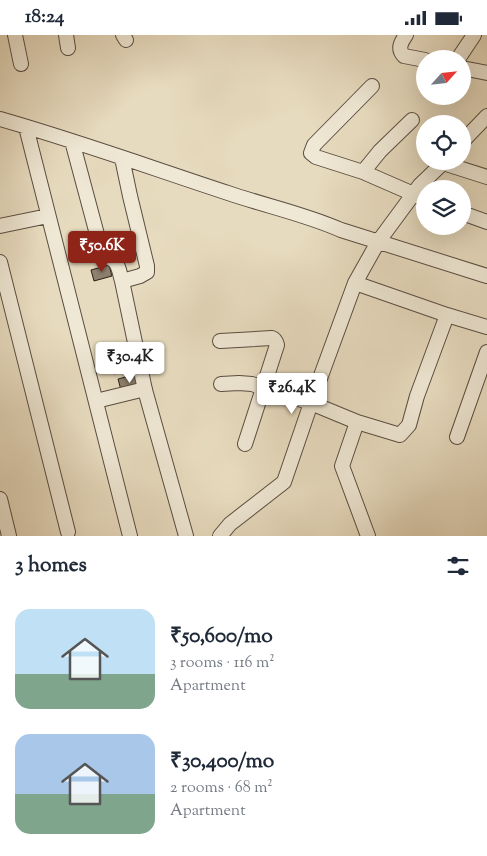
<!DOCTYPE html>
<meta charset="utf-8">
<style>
:root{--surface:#fff;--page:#f6f6f7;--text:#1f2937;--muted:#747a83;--accent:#8f2418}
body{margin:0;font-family:"Sorts Mill Goudy",serif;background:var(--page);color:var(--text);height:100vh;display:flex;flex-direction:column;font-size:19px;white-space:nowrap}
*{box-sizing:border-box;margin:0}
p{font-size:16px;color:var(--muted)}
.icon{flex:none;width:28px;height:28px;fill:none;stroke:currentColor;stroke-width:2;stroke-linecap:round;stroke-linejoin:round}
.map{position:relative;height:501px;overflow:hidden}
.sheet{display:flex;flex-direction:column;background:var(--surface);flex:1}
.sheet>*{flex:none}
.needle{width:32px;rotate:63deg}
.tools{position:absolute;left:416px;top:15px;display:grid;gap:10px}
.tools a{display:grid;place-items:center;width:55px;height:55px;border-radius:50%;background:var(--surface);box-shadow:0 5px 20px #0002;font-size:25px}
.price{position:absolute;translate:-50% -42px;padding:0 11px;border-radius:5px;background:#fff;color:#222;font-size:16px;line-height:32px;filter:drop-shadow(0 1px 2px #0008)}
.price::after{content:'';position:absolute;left:50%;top:30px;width:15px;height:11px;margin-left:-8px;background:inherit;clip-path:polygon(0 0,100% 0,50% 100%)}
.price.on{background:var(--accent);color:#fff}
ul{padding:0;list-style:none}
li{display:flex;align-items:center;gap:15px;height:125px;padding:0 15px}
li span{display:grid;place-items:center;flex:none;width:140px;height:100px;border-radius:15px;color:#555}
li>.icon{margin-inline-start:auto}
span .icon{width:60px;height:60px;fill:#fffc;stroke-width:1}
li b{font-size:21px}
h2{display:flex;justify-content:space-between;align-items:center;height:60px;padding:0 15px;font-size:21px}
.status{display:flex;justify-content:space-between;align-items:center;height:35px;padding:0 25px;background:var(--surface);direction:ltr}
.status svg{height:14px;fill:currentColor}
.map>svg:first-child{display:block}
.building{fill:#8d806e;stroke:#2b1e17}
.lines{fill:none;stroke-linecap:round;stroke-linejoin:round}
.minor-casing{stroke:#5a4d41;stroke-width:16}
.minor{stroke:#efe8d5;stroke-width:14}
</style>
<div class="status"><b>18:24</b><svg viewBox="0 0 49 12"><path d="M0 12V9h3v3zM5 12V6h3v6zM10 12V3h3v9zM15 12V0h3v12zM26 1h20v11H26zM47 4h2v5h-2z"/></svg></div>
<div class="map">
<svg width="487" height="501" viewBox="0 0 487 501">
<rect width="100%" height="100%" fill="#e7dbbf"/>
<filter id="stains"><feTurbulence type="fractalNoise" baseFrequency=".004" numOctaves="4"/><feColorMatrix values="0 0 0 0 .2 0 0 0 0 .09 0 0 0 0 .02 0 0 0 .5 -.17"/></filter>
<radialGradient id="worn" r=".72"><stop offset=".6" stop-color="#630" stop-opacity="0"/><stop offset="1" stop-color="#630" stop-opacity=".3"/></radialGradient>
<path class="building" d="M109,230L112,241L94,246L91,235Z
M126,321L128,329L133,327L134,333L114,339L110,326Z
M137,339L141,355L122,359L118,344Z"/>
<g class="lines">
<defs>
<path id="minor" d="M15,0L21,29
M66,0L68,13
M123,0L126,5
M406,0C401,7 397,14 404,21L425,25
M458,24L474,0
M462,33L487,38
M372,51L314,110L311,118L316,122L363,137L425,164
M0,84C77,106 152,133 228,158C266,171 305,179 341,195L487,241
M26,92L130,501
M72,106L102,218C106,223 109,222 113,225C119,229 120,240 122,246L145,355L186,501
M462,107L487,81
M443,128L487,142
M363,137L380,116L412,85
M462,178L487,187
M0,191L48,181
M0,227L68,497
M122,246L140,241L147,237V231L130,161L122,123
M355,248L447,280L487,292
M220,306L272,303C275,304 276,306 277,310L245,409
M221,349L239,348L252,349L311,368L357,387L400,400L409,390L417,361L447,280
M96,366L145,354
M357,387L342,431L368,501
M457,402L487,317
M0,464L9,501
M220,501L230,489L284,447L311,368L355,248L378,207L420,150L445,126"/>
</defs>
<use href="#minor" class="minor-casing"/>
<use href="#minor" class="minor"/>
</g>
<rect width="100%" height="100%" filter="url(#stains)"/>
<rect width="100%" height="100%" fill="url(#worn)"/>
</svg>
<div class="tools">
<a><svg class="needle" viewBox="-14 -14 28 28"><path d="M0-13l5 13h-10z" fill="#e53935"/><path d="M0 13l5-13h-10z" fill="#747a83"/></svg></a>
<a><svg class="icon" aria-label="locate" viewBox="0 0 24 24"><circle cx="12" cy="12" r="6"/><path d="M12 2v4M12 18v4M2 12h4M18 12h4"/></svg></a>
<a><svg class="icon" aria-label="layers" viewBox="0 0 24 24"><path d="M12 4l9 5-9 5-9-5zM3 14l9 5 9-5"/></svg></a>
</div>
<b class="price on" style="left:102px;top:238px">₹50.6K</b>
<b class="price" style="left:130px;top:349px">₹30.4K</b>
<b class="price" style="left:292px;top:380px">₹26.4K</b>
</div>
<section class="sheet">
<h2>3 homes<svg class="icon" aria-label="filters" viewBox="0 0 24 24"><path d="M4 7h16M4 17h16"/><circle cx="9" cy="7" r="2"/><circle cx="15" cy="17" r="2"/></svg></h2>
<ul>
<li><span style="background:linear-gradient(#bfe0f5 65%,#7fa58c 0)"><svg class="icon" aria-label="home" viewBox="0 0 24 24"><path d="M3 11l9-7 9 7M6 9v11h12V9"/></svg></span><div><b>₹50,600/mo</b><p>3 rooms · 116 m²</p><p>Apartment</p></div></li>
<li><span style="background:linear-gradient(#a9c7e8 60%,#7fa58c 0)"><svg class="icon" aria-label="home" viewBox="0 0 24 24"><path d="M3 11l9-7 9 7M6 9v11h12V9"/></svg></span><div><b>₹30,400/mo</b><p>2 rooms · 68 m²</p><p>Apartment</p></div></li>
</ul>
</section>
